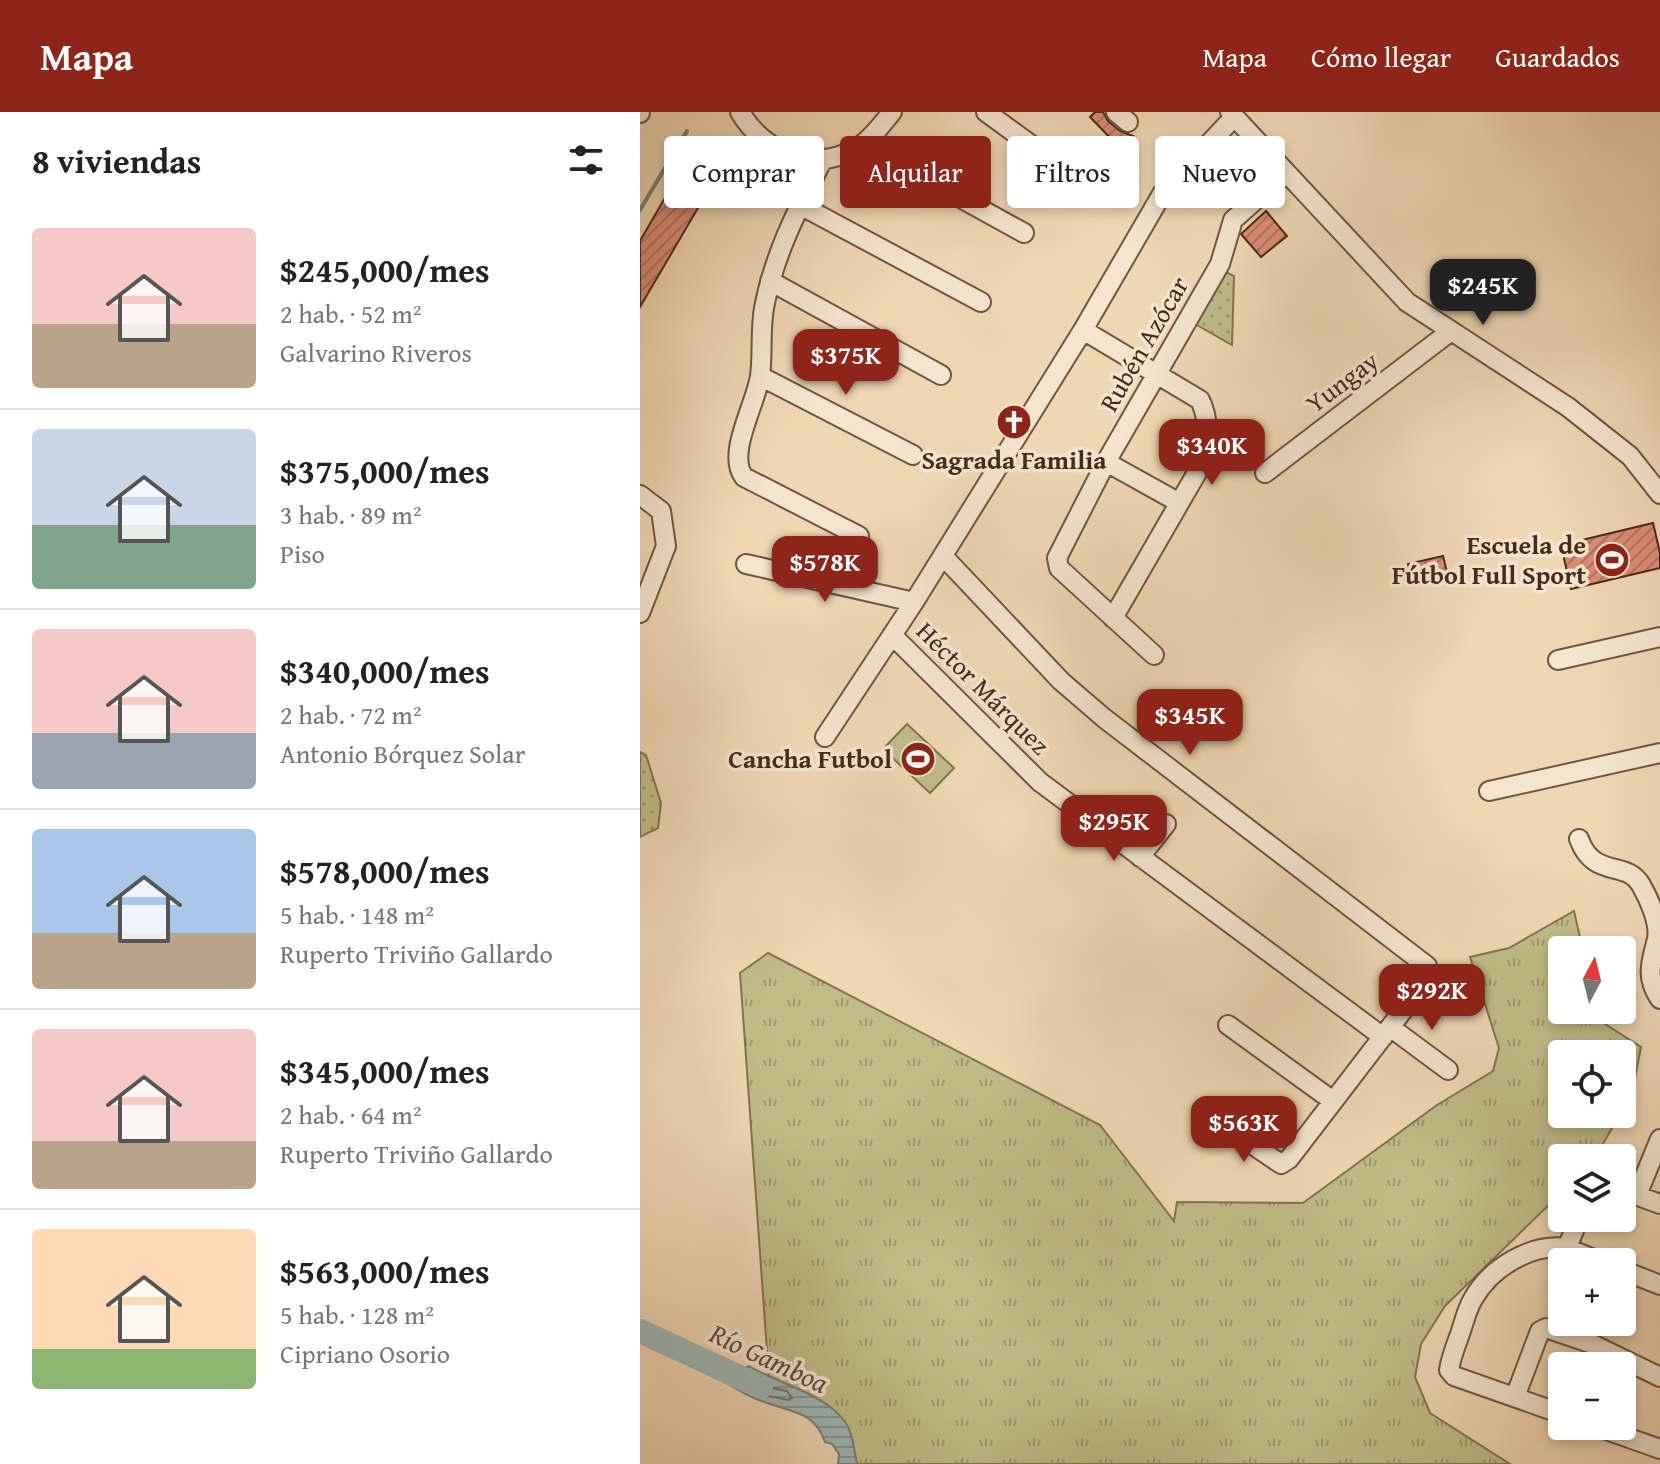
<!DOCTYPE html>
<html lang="es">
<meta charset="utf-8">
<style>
:root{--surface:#fff;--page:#f2f2f2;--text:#222;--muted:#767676;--line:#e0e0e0;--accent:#8f2418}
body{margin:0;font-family:"Gentium Book Plus",serif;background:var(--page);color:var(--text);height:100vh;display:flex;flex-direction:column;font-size:30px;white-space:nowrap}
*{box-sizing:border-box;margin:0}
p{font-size:26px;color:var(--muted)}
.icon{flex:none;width:44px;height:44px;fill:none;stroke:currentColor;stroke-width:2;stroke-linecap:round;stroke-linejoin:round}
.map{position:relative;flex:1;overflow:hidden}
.side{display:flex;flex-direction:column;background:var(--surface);width:640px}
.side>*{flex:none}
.banner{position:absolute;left:24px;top:24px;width:760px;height:72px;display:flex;gap:16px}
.needle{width:52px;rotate:7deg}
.tools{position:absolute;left:908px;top:824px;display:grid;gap:16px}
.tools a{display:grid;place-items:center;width:88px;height:88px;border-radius:8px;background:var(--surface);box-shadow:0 4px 12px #0003;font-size:40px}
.price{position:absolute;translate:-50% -68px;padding:0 18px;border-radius:16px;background:var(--accent);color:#fff;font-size:26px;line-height:52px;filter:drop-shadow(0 2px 4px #0008)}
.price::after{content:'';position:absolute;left:50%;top:48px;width:24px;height:18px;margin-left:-12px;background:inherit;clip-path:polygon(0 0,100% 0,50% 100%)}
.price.active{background:#222;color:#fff}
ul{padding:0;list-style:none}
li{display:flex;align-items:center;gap:24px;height:200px;padding:0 32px}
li+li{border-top:2px solid var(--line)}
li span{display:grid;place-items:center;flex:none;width:224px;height:160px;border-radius:8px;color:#555}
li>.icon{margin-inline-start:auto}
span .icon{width:96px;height:96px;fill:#fffc;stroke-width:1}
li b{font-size:34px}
h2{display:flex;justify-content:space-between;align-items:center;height:96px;padding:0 32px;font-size:34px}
.chip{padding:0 28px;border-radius:8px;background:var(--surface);box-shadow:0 4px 12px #0003;font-size:28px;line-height:72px}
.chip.active{background:var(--accent);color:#fff}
header{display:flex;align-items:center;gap:48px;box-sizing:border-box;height:112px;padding:0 40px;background:var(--accent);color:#fff}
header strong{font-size:38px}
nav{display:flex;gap:44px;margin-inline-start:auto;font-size:28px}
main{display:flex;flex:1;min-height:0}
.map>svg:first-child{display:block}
.grass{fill:url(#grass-tufts);stroke:#847351;stroke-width:2}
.park{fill:url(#park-dots);stroke:#847351;stroke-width:2}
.pitch{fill:#c0bc88;stroke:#847351;stroke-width:2}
.water{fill:url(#water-rules);stroke:#7b7f78;stroke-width:2}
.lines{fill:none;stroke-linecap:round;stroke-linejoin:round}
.shore{stroke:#727068;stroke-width:2}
.stream{stroke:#7b7f78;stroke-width:4}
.river{stroke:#9eb7b7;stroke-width:24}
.building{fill:url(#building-hatch);stroke:#472a1a;stroke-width:2}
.minor-casing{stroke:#715540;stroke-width:22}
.minor{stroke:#f5e5ce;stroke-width:18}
.labels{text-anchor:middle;stroke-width:7;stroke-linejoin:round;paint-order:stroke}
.street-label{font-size:26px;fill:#472a1a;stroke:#f5e5ce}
.poi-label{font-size:26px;font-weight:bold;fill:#472a1a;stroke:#f5e5ce;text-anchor:end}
.water-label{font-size:28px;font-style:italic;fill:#5d4d41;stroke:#f5e5ce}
</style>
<header>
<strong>Mapa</strong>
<nav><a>Mapa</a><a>Cómo llegar</a><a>Guardados</a></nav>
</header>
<main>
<section class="side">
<h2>8 viviendas<svg class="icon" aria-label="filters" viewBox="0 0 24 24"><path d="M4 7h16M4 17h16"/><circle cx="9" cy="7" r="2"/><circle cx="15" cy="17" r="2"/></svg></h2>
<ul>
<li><span style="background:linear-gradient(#f6c9c9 60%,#b9a48a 0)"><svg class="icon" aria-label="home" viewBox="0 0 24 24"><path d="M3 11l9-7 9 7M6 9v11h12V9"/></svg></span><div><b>$245,000/mes</b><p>2 hab. · 52 m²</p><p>Galvarino Riveros</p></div></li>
<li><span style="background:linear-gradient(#c9d6e8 60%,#7fa58c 0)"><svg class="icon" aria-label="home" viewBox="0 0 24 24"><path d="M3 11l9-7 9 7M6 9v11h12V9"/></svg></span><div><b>$375,000/mes</b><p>3 hab. · 89 m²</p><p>Piso</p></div></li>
<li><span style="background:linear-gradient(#f6c9c9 65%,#9aa5b1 0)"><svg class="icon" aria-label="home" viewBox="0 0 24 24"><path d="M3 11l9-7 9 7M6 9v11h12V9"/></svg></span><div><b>$340,000/mes</b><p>2 hab. · 72 m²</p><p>Antonio Bórquez Solar</p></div></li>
<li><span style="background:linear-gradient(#a9c7e8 65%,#b9a48a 0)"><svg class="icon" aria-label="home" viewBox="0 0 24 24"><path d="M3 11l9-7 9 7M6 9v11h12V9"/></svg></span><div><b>$578,000/mes</b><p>5 hab. · 148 m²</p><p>Ruperto Triviño Gallardo</p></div></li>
<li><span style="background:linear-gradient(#f6c9c9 70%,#b9a48a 0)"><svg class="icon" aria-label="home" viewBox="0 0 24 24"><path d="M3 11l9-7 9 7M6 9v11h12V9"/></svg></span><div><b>$345,000/mes</b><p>2 hab. · 64 m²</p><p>Ruperto Triviño Gallardo</p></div></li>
<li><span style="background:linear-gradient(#ffd9b3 75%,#8fb573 0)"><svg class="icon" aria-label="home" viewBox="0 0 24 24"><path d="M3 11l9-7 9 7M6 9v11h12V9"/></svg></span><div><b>$563,000/mes</b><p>5 hab. · 128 m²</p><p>Cipriano Osorio</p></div></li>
</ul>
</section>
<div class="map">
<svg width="1020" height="1352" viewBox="0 0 1020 1352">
<defs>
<pattern id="grass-tufts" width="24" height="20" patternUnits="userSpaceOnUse" patternTransform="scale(2)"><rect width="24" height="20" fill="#c0bc88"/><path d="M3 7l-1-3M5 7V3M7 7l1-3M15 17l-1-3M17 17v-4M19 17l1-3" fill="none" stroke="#9e996e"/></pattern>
<pattern id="park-dots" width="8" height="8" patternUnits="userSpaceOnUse" patternTransform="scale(2)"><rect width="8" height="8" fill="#c0bc88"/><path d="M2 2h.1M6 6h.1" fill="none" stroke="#9e996e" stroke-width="1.8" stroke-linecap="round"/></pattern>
<pattern id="water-rules" width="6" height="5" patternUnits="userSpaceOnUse" patternTransform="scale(2)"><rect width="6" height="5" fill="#9eb7b7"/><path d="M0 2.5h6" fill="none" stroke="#839594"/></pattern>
<pattern id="building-hatch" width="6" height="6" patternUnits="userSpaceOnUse" patternTransform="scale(2)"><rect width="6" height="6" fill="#dc8d76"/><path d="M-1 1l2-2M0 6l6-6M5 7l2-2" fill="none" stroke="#b47360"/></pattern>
</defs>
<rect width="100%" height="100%" fill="#f0d7b4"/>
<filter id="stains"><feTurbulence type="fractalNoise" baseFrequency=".0025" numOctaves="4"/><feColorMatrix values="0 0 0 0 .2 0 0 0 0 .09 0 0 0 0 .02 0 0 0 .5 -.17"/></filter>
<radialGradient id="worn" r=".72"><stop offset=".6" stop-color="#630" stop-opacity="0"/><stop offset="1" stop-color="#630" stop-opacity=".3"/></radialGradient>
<path class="grass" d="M934,799L943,838H922V898H956L959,908L1001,935L992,982L982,999V942H922V1002H980L955,1046H922V1080L805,1194L781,1232L775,1265L790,1301L870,1352H217C214,1340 212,1320 205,1310C191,1290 152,1272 129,1267L100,861L128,841L460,1013L534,1109L537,1090L663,1091L797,993L853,959L859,936L830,845L869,836Z"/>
<path class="park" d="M578,156L594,164L592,233L548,208Z
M0,640L6,643L21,691L18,716L0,725Z"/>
<path class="pitch" d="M267,612L314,656L290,681L243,637Z"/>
<path class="water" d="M109,1254C136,1271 186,1282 205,1310C213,1320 214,1340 217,1352H198L199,1342L192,1332L185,1330C175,1301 156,1301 130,1292C113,1287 98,1278 83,1269Z"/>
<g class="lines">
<path class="shore" d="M110,1264L126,1275L147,1279L152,1286L148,1288C132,1285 112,1281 103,1269Z"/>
<path class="stream" d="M0,98L47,19"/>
<path class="river" d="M0,1219L121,1275"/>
</g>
<path class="building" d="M455,0H463L468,9L480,19L493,24L481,37L450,5Z
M49,44L79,60L0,195V129Z
M626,99L647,124L621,145L601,122Z
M1013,411L1020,441V456L931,477L921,433Z
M803,444L808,464L772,472L768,452Z"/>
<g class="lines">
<defs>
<path id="minor" d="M100,0C124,40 173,62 217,36C231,28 242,12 252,0
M346,0L435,65
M476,0L488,10
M590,0L767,190L928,295L990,344L1020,382
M0,1V0
M223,32L384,121
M183,47C159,95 134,142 124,196C120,219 123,241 120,264C116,292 86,342 104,365L219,424
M160,93L341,190
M130,169L301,263
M443,218L560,288C568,304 569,328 566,345L473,506
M120,264L273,343
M466,350L538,390
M625,361L811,219
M0,383L21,399L26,434L0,501
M303,444L421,569L464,606L787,854V867L649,1047L641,1052L591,1018
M106,452L274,490
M252,523L400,670L743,925
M514,543L419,456L417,446L466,350L580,152L593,108L646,61
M918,548L1020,525
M185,625L274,490L443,218L522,82L594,5
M849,679L1020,641
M939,727C954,768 986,747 1001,773C1009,787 1020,811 1017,827C1011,850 1005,865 1020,887
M500,745L526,712
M588,913L693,989
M750,915L808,958
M982,1078L1020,1092
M997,1083L1020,1027
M927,1136L961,1150
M982,1158L1020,1173
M875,1285L900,1219L906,1216L950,1231L1020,1265
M922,1302L814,1264L809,1258C811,1245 816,1233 820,1222C824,1210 827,1197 833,1187C851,1155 892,1131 927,1136L939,1106
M955,1314L1020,1337"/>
</defs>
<use href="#minor" class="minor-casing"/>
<use href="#minor" class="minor"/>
</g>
<defs>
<symbol id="church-disc" viewBox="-11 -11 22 22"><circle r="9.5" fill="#8f2418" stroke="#f5e5ce"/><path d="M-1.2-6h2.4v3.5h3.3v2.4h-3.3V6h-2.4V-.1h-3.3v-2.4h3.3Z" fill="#fff"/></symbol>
<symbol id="stadium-disc" viewBox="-11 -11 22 22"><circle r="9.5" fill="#8f2418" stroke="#f5e5ce"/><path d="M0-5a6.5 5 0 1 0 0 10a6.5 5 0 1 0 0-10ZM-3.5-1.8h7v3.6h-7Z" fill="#fff"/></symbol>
</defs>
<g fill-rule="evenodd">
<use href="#church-disc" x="354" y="290" width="40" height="40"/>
<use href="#stadium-disc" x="952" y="428" width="40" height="40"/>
<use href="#stadium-disc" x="258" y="627" width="40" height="40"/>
</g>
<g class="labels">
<g class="street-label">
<text transform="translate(504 232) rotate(-60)" y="9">Rubén Azócar</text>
<text transform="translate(702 270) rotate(-37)" y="9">Yungay</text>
<text transform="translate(343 576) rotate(45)" y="9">Héctor Márquez</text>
</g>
<g class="poi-label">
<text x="374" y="357" text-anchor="middle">Sagrada Familia</text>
<text x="946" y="442">Escuela de<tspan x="946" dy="30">Fútbol Full Sport</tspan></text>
<text x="252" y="656">Cancha Futbol</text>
</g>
<g class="water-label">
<text transform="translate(129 1246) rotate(25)" y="10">Río Gamboa</text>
</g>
</g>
<rect width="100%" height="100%" filter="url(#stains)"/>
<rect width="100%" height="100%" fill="url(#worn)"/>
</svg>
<div class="tools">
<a><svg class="needle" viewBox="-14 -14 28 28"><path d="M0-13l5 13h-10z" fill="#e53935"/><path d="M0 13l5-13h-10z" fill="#767676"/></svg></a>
<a><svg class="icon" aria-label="locate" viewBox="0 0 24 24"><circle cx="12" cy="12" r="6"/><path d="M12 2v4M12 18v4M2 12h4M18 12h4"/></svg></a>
<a><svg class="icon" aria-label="layers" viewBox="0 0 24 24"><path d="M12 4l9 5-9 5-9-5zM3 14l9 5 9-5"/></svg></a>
<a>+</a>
<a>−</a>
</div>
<b class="price active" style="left:843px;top:215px">$245K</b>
<b class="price" style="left:206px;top:285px">$375K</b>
<b class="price" style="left:572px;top:375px">$340K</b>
<b class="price" style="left:185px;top:492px">$578K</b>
<b class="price" style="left:550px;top:645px">$345K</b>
<b class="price" style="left:474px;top:751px">$295K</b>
<b class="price" style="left:792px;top:920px">$292K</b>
<b class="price" style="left:604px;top:1052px">$563K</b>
<div class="banner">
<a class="chip">Comprar</a>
<a class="chip active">Alquilar</a>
<a class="chip">Filtros</a>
<a class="chip">Nuevo</a>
</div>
</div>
</main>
